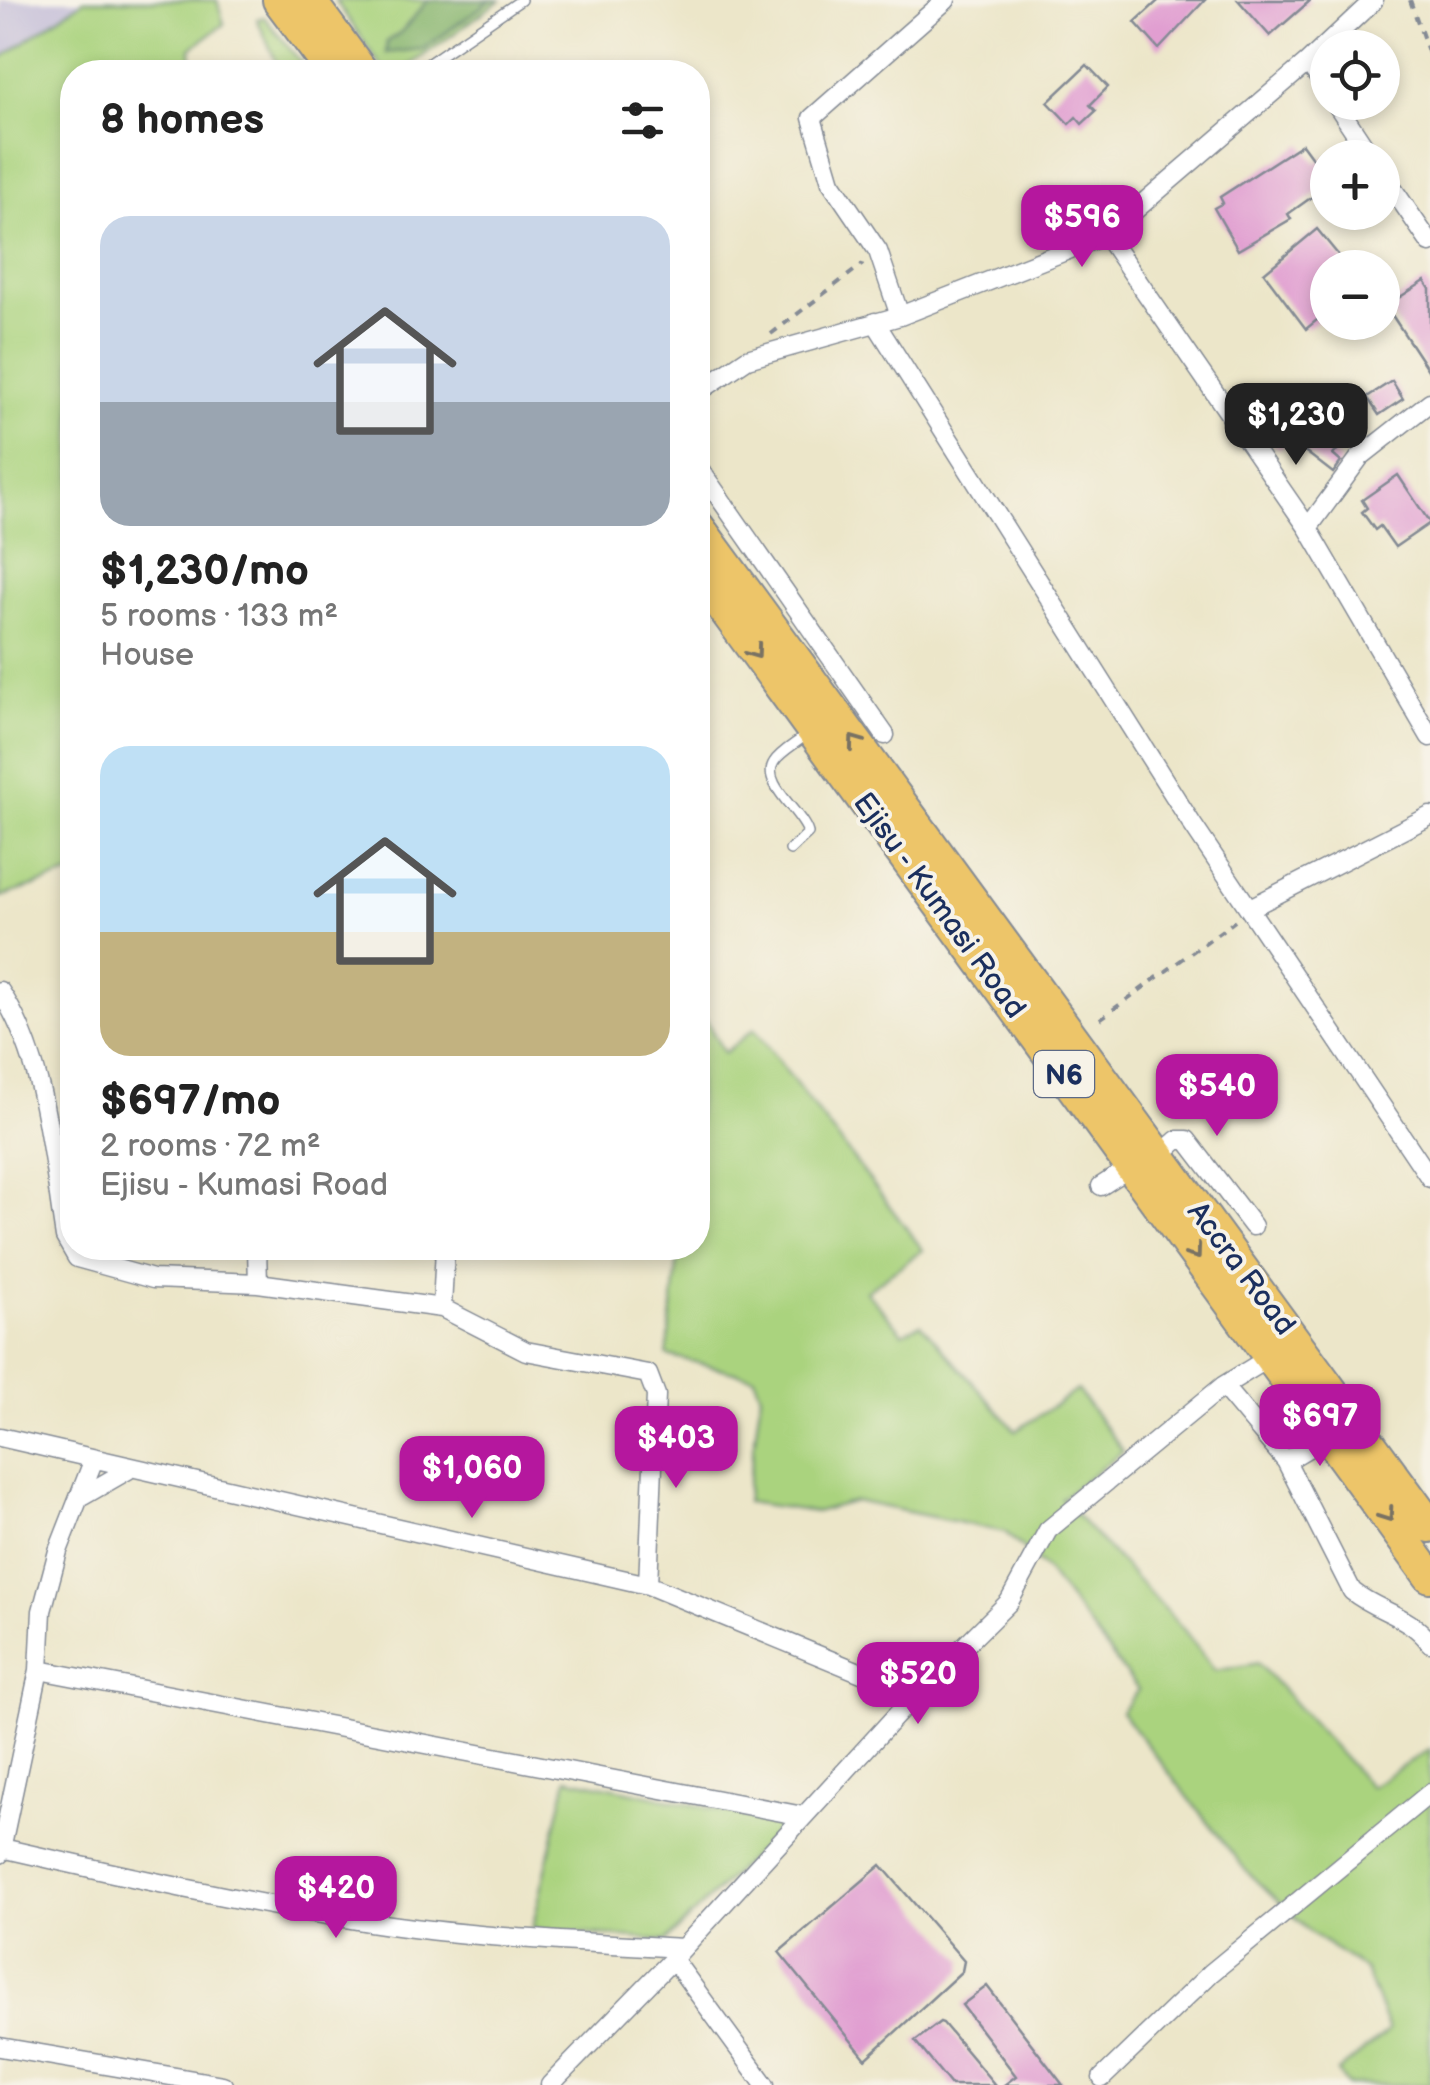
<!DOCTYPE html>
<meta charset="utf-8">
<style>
:root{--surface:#fff;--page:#f6f6f6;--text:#222;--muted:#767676;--accent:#b5179e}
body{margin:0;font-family:"Balsamiq Sans",sans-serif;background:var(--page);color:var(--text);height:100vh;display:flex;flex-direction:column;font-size:38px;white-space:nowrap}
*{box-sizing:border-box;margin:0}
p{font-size:32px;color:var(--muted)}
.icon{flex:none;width:55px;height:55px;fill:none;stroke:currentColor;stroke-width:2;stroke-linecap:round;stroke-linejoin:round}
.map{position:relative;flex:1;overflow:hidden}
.details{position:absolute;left:60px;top:60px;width:650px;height:1200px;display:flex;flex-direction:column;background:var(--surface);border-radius:40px;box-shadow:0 5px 15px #0003}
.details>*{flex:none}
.tools{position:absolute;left:1310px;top:30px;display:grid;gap:20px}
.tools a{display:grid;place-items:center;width:90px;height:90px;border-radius:50%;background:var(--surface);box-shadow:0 5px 15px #0003;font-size:50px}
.price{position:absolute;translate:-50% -85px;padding:0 22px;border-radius:20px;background:var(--accent);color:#fff;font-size:32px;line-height:65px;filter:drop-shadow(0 2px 5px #0008)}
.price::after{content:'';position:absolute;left:50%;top:60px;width:30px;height:22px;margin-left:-15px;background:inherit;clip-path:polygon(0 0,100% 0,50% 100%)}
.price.active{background:#222;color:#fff}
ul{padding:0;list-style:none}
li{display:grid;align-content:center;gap:20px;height:530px;padding:0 40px}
li span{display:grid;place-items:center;height:310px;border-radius:30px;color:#555}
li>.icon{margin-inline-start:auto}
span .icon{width:180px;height:180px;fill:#fffc;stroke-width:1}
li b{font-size:42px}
h2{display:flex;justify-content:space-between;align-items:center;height:120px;padding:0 40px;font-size:42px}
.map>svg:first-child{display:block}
.industrial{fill:#c6c0d9}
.green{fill:#aad37e;stroke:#62816e;stroke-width:2.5}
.forest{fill:#87b56d;stroke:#517266;stroke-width:2.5}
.building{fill:#e09bd0}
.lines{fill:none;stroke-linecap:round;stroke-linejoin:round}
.lane-casing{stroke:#848a94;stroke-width:12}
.street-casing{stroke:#848a94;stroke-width:21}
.highway-casing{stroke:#848a94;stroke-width:36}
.path{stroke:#848a94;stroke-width:4;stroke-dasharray:8 8;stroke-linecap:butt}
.lane{stroke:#fff;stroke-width:9}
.street{stroke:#fff;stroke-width:18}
.highway{stroke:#edc569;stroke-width:32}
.oneway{stroke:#797263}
.labels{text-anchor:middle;stroke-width:8;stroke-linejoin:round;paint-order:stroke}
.shield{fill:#f7f3e8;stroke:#5d6a87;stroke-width:2.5}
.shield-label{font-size:28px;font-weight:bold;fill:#1b2f5e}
.street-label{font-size:30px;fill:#1b2f5e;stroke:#f7f3e8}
</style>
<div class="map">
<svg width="1430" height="2085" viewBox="0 0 1430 2085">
<rect width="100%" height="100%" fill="#f7f3e8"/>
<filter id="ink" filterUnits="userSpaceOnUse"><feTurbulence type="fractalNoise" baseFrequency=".01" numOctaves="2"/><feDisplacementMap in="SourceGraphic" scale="20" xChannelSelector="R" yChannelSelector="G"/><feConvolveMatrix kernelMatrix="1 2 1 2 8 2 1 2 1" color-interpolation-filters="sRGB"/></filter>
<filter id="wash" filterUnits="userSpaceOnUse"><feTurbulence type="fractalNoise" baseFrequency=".0048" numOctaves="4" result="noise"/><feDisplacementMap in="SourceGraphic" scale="40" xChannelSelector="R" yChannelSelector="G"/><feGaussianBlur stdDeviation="2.25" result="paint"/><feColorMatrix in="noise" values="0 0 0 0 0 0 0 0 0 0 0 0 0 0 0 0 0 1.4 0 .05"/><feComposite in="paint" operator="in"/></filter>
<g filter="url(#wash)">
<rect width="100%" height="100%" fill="#ece6c9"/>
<path class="industrial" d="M0,0H84L0,59Z"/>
<path class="green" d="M84,0H217L224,24L191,48L192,72H72V874L0,897V59Z
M335,0H428L402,31L387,42L424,49L491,0H500L401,72H385Z
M264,17L309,72H281L257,19Z
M698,1005L724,1053L754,1029L923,1250L866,1291L903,1333L921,1324L1016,1431L1077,1390L1123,1451L1061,1499L1184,1630L1215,1671L1258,1663L1370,1787L1430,1749V2085H1347L1338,2072L1389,2030L1365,1970L1310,1932L1247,1872L1121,1712L1138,1690L1048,1572L1005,1532L855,1501L815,1512L746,1502L761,1394L754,1377L667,1355L679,1248H698Z
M567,1778L785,1824L666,1941L532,1929Z"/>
<path class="forest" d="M428,0H491L423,49L386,53L387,42L402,31Z"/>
<g id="blocks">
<path class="building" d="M1159,0H1205L1159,49L1135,22Z
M1238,0H1311L1270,36Z
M1087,65L1108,87L1090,105L1096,111L1082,124L1076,117L1069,124L1048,102Z
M1302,144L1316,163L1328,156L1323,189L1288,214L1291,219L1238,250L1214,208L1223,203L1220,197Z
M1317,229L1349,268H1328V311L1306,329L1264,273Z
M1425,281L1430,289V373L1386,306Z
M1392,381L1403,399L1379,415L1367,397Z
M1298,400L1328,424L1338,412L1356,428L1333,455L1341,462L1333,473L1289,439L1279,449L1268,438Z
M1398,475L1430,523L1395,547L1380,526L1375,530L1362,512L1367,508L1362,500Z
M881,1865L964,1961L962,1971L866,2059L779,1952Z
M987,1986L1063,2085H1004L1016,2076L962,2005Z
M940,2022L943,2023L995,2085H951L915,2041Z"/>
</g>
</g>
<g filter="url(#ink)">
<use href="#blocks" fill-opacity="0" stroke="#848a94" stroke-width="2.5"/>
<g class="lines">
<defs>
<path id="lane" d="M416,72L521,0
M790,850L808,833C803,813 760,783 774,762C780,752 797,743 806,735"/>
<path id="street" d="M1308,62L1328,91
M1335,102L1372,158
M1382,173L1430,243
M1106,235L1308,528L1430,737
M900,316L878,251L831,182L812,118L946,0
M875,322L1192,824L1430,1178
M698,392L747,359L900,316L1106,235L1308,62L1374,0
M698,467L885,735
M1308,528L1360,457L1430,402
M1250,908L1430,816
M0,991C46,1060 52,1156 65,1237L77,1258L153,1279L258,1283L442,1308L526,1351L648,1374L656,1395L648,1585
M1158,1157L1177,1140H1187L1253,1226
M1101,1186L1131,1167
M257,1248L258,1283
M442,1308L445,1248
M1223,1386L1286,1461L1352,1591C1378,1612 1410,1615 1430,1643
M0,1437L648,1585L915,1695
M1286,1461L1330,1435
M83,1496L128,1470
M39,1670L803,1816
M2,1848C124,1876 246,1903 370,1922C473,1938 578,1942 683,1948
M0,1854L39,1670L42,1611L58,1551L94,1459
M673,1959L765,2085
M0,2047L223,2085
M1102,2078L1211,1973L1430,1793
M550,2085L673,1959L915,1695L1009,1602L1048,1530L1223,1386L1272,1356"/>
<path id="highway" d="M279,0L333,72
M309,0L362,72
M698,527L1430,1526
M698,573L1430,1576"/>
</defs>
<use href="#lane" class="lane-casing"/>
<use href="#street" class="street-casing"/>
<use href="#highway" class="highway-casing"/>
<path class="path" d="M1410,0L1430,57
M771,334L863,264
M1100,1019L1235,921"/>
<use href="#lane" class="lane"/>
<use href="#street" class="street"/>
<use href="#highway" class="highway"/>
</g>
<defs><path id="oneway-chevron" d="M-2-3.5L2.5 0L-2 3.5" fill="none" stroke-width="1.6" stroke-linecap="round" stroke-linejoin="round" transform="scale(2.5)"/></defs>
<g class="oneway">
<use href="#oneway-chevron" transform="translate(755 652) rotate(54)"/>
<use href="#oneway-chevron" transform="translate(855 742) rotate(-126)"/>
<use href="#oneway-chevron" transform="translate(1195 1253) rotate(54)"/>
<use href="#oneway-chevron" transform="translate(1387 1515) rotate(55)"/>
</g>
</g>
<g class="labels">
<rect class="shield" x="1034" y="1051" width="60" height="46" rx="8"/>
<g class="shield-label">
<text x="1064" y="1084">N6</text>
</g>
<g class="street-label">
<text transform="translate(940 905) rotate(54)" y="10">Ejisu - Kumasi Road</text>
<text transform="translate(1242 1268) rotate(53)" y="10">Accra Road</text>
</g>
</g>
</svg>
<div class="tools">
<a><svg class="icon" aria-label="locate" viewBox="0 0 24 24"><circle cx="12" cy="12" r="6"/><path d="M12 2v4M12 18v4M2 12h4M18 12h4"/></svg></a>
<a>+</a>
<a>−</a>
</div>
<b class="price" style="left:1082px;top:270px">$596</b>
<b class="price active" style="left:1296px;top:468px">$1,230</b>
<b class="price" style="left:1217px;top:1139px">$540</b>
<b class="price" style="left:1320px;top:1469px">$697</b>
<b class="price" style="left:676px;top:1491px">$403</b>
<b class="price" style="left:472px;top:1521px">$1,060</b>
<b class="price" style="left:918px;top:1727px">$520</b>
<b class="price" style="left:336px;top:1941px">$420</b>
<section class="details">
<h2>8 homes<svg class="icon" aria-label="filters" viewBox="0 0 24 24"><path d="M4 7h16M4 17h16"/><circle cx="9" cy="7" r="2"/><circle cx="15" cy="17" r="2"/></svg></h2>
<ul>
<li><span style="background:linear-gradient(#c9d6e8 60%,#9aa5b1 0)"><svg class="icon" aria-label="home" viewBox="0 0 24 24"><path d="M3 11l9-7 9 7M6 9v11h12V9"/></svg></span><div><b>$1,230/mo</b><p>5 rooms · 133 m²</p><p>House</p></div></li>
<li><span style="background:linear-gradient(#bfe0f5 60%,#c2b280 0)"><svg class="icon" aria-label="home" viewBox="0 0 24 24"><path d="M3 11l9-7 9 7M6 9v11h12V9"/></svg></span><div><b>$697/mo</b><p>2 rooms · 72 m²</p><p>Ejisu - Kumasi Road</p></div></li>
</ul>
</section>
</div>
